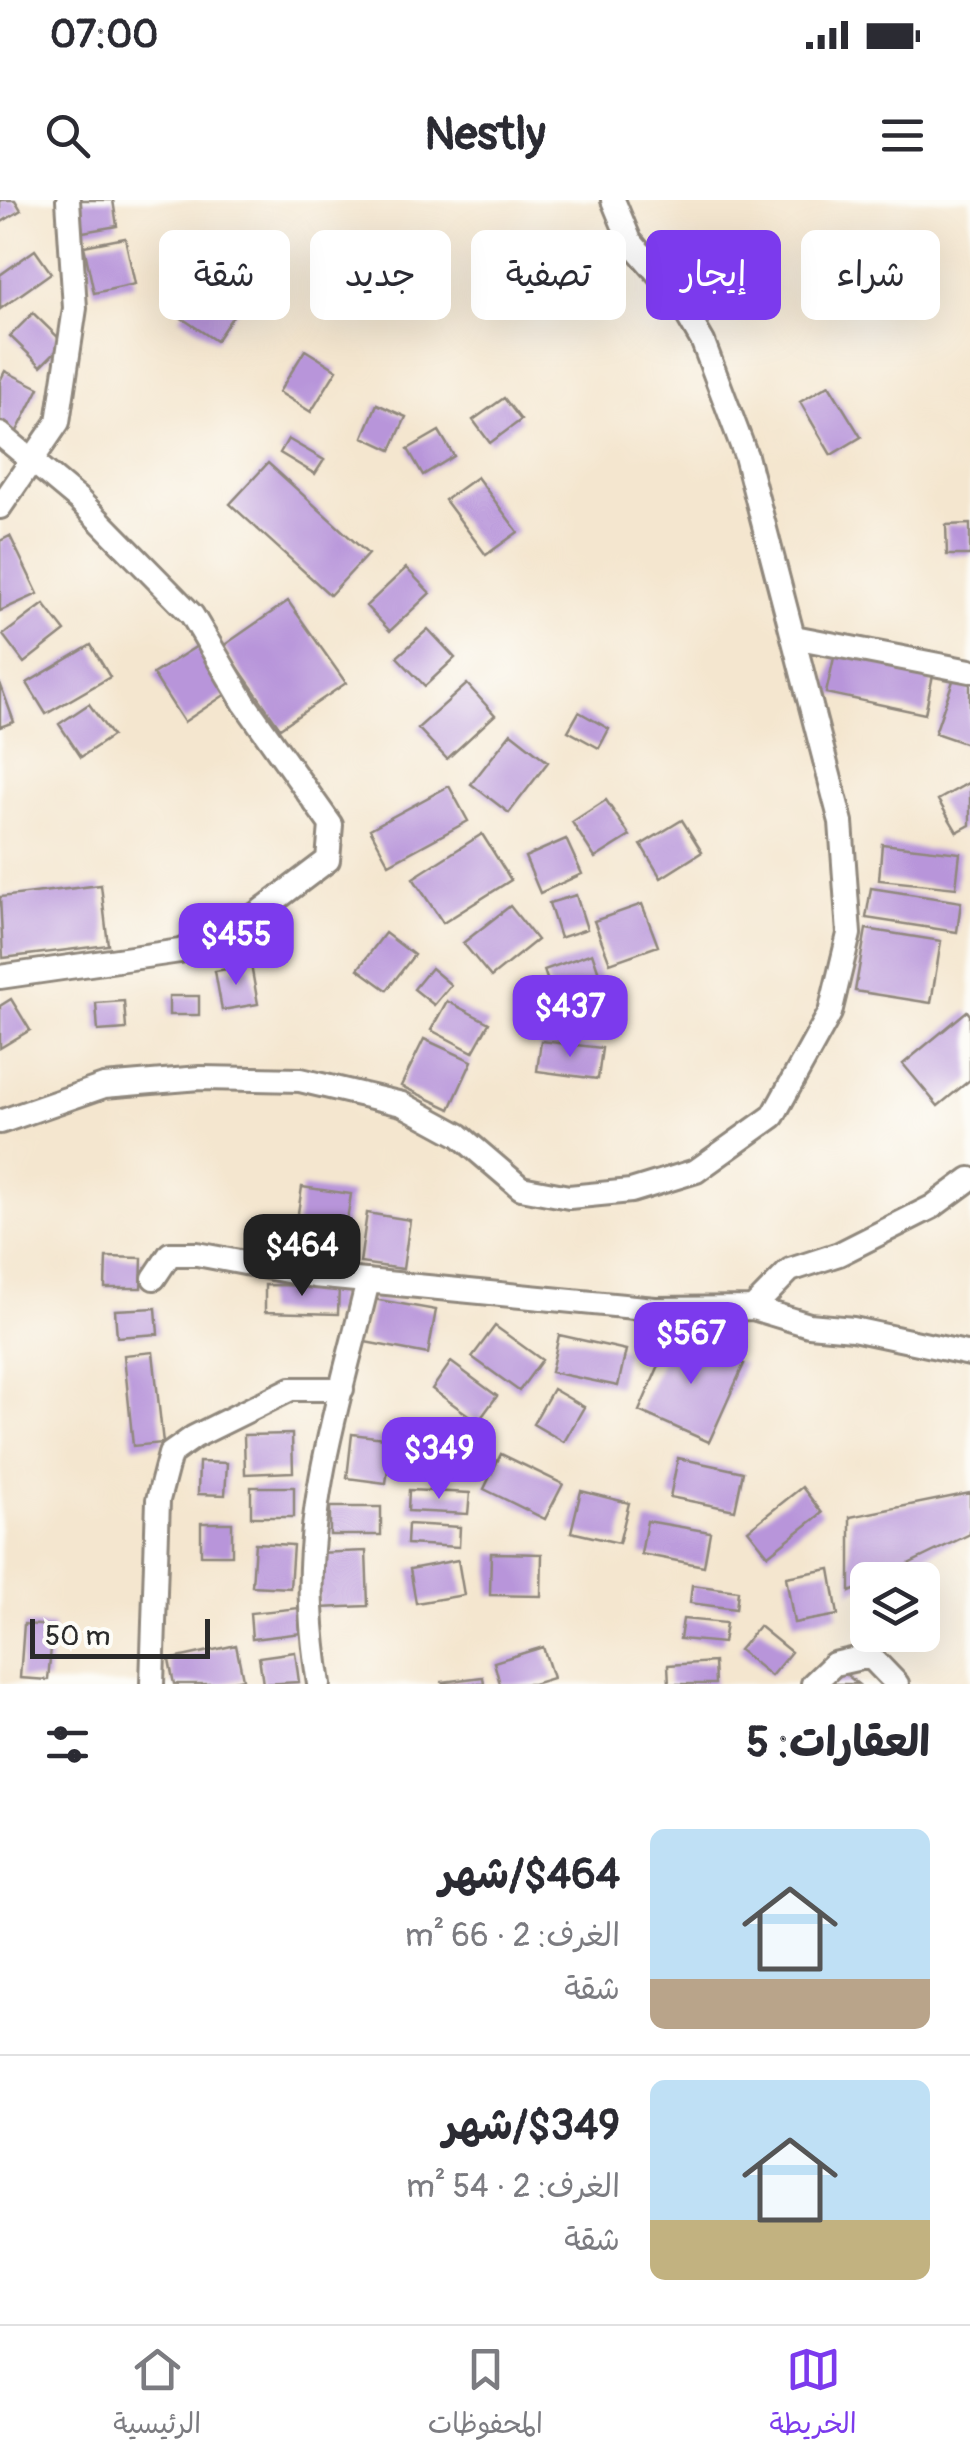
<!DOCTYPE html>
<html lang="ar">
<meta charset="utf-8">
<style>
:root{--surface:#fff;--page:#f2f2f3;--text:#2b2b33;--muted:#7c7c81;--line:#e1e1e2;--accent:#7c3aed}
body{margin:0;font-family:Pangolin,"Playpen Sans Arabic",sans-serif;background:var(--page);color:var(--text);direction:rtl;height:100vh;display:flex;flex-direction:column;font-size:38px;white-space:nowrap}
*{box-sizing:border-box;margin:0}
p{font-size:32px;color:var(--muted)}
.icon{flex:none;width:55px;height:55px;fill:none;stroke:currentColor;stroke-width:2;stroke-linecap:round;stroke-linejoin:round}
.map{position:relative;height:1484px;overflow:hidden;direction:ltr}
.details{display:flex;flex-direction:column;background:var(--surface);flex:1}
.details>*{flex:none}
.guide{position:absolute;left:30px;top:30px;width:910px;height:90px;direction:rtl;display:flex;gap:20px}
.buttons{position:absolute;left:850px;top:1362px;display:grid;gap:20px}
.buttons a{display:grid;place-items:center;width:90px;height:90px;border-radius:15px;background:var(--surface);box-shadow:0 10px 40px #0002;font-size:50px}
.scale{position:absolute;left:30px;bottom:25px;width:180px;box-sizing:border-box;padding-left:10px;border:5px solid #2b2b2b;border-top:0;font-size:28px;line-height:35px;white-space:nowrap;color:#2b2b2b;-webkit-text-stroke:8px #fdfcf7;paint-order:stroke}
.price{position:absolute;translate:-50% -85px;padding:0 22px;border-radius:20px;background:var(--accent);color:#fff;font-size:32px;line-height:65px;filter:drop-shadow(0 2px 5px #0008)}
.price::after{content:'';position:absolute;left:50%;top:60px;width:30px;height:22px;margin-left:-15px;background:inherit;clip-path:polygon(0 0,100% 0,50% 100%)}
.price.selected{background:#222;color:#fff}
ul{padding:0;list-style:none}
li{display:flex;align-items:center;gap:30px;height:250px;padding:0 40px}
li+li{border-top:2px solid var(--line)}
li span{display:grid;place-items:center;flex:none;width:280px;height:200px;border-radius:15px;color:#555}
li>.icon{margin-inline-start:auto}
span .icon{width:120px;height:120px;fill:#fffc;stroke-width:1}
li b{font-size:42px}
h2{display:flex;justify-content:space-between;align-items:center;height:120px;padding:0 40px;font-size:42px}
.tag{padding:0 35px;border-radius:15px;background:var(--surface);box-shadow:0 10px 40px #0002;font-size:35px;line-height:90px}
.tag.selected{background:var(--accent);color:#fff}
.status{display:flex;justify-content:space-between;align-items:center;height:70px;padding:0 50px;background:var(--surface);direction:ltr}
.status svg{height:28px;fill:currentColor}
header{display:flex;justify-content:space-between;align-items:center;height:130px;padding:0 40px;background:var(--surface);font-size:45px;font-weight:700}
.tabs{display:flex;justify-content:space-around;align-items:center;height:140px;border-top:2px solid var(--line);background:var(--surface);font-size:28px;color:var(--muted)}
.tabs a{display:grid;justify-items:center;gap:5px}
.tabs .selected{color:var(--accent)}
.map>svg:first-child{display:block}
.building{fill:#b895da}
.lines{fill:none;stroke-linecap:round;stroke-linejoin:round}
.street-casing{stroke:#90887d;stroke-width:28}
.street{stroke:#fff;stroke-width:22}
</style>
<div class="status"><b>07:00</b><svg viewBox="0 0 49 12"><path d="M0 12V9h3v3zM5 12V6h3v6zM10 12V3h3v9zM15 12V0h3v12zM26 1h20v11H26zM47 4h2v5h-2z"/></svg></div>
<header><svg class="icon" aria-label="menu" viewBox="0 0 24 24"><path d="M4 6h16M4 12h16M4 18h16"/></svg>Nestly<svg class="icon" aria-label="search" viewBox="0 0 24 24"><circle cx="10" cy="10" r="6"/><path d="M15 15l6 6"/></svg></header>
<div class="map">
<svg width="970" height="1484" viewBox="0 0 970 1484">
<rect width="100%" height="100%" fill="#fdfcf7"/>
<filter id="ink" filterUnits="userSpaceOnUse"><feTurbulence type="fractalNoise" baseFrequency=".01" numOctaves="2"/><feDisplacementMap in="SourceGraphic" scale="20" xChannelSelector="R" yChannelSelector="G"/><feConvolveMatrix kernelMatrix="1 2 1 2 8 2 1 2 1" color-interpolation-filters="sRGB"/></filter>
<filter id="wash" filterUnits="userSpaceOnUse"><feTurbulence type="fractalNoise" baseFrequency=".0048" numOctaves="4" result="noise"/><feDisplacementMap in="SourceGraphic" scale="40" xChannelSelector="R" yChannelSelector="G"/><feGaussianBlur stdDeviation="2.25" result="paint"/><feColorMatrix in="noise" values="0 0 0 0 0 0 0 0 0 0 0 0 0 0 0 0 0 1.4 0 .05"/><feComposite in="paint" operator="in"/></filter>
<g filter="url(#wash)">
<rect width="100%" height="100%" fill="#f4e6cf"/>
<g id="blocks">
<path class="building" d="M0,0H15L21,10L0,23Z
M78,0H113L117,26L83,32Z
M125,38L135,84L94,93L84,46Z
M562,40L583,79L515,115L494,76Z
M35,50L51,73L0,109V75Z
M203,83L239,107L216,141L180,117Z
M33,113L64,143L41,166L10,136Z
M305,150L337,170L311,212L279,192Z
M5,171L39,188L16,233L0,225V181Z
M829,185L861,237L831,255L800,202Z
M504,198L521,220L490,243L473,220Z
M377,204L406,217L391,250L363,237Z
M439,231L454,256L423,275L408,249Z
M288,239L324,260L315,274L280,253Z
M268,263L368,354L330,395L230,304Z
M477,277L518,332L486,355L445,300Z
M970,324V355H947L946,325Z
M10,336L38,394L0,411V341Z
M406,368L430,393L390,431L366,406Z
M288,401L346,483L280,528L223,446Z
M44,404L65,431L24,463L3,435Z
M428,429L455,458L425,486L397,457Z
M202,443L232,490L184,522L153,474Z
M91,445L110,477L46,514L27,483Z
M836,449L934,470L925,514L826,493Z
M955,475L970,481V545L935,533Z
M0,483L14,522L0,527Z
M467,484L495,515L447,559L418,528Z
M89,504L112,536L81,557L59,524Z
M579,512L609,529L599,548L568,531Z
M511,533L548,562L509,613L471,584Z
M970,582V625L957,632L938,600Z
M449,586L468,621L389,664L370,629Z
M606,600L630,636L595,658L572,622Z
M682,620L702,652L661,678L641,645Z
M482,634L511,680L443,723L413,678Z
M566,639L582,674L540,693L525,657Z
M882,644L960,653L956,688L879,680Z
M101,685L108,745L3,758L0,697Z
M871,688L961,702L957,732L866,718Z
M576,695L587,729L560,738L549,703Z
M642,704L658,746L610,763L594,721Z
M510,706L537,740L491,777L463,743Z
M866,729L941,741L931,803L855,791Z
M385,733L414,755L387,790L358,769Z
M592,753L609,801L560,818L544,770Z
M251,765L258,804L222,810L215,771Z
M431,768L451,785L434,805L414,789Z
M169,796H199V815H169Z
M11,799L30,830L0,848V806Z
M124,801L126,829L98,831L96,803Z
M447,801L489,823L473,852L431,830Z
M967,811L970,815V880L938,906L903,864Z
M424,839L472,861L450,909L401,886Z
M541,841L602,848L598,879L537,871Z
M302,987L351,994L341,1060L292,1052Z
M367,1013L410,1020L403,1069L360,1063Z
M106,1057L142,1058L141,1088H105Z
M265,1085L339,1086L338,1114L265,1112Z
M373,1099L436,1110L428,1154L365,1142Z
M156,1108L158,1134L117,1137L115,1110Z
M495,1126L542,1160L519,1191L472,1157Z
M673,1133L744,1164L709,1242L639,1211Z
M559,1135L626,1150L618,1186L551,1172Z
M153,1152L163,1243L133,1246L124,1155Z
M451,1162L497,1196L478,1222L432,1189Z
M553,1189L584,1207L564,1242L533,1224Z
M292,1234L293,1272L245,1274L244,1235Z
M352,1234L392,1239L386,1283L347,1278Z
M501,1254L563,1284L545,1319L484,1289Z
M678,1258L743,1272L735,1310L670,1297Z
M199,1262L227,1263L225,1295L198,1294Z
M251,1287H294V1317H251Z
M802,1287L822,1313L768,1355L748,1330Z
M409,1290L470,1293L468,1314L408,1311Z
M581,1291L629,1303L619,1343L571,1332Z
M970,1293V1334L875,1380H868V1384L850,1392V1317Z
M330,1307H381V1335H330Z
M647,1321L710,1332L704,1366L641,1354Z
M201,1323H232V1355H201Z
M408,1324L460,1327L459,1347L407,1344Z
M255,1343L293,1345L290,1388L252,1386Z
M366,1351L368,1406L318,1408L316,1353Z
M491,1353L542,1354L541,1396L490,1395Z
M458,1360L464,1395L416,1403L410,1369Z
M830,1369L838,1415L794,1423L786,1377Z
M692,1385L738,1391L736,1409L690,1403Z
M299,1408L302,1433L252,1439L250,1413Z
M683,1419L726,1423L723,1443L680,1439Z
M24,1424L53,1426L48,1480L20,1478Z
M759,1426L791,1452L771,1476L739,1450Z
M236,1445L243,1479L220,1484H174L169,1460Z
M543,1447L553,1478L533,1484H500L494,1462Z
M295,1452L299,1482L263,1484L259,1457Z
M714,1462L715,1484H669L668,1465Z
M837,1467L858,1484H824Z
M483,1477L484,1484H443L442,1482Z"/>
</g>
</g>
<g filter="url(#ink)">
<use href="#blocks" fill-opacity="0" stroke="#90887d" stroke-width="2.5"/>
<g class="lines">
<defs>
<path id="street" d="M0,234L78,299L192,415L245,504L331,625L328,660L238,728L180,751L0,777
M0,307L58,222L75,108L68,0
M794,437L970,471
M0,922L104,886L200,878L300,880L402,904L459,935L521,988L569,997L631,991L696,971L773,916L830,813L849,734L841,622L746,256L703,142L674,92L630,41L613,0
M154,1078L170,1054H197L314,1076L655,1109L753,1108L809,1125L853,1129L970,1154
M753,1108L790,1070L839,1054L932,1007L970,979
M152,1484L158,1300L170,1254L194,1237L291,1189H342
M319,1484C315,1459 312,1433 311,1407C306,1297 343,1187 368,1081
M813,1484L834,1464L870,1456L897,1484"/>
</defs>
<use href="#street" class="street-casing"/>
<use href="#street" class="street"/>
</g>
</g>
</svg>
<div class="buttons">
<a><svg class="icon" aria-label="layers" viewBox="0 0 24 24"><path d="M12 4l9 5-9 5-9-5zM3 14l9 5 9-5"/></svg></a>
</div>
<div class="scale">50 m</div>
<b class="price" style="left:236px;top:788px">$455</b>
<b class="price" style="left:570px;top:860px">$437</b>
<b class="price selected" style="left:302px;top:1099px">$464</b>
<b class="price" style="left:691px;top:1187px">$567</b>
<b class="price" style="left:439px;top:1302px">$349</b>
<div class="guide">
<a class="tag">شراء</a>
<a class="tag selected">إيجار</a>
<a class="tag">تصفية</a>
<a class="tag">جديد</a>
<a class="tag">شقة</a>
</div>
</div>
<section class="details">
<h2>العقارات: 5<svg class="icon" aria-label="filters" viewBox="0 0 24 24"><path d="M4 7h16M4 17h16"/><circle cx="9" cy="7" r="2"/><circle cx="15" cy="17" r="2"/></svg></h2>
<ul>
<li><span style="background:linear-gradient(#bfe0f5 75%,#b9a48a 0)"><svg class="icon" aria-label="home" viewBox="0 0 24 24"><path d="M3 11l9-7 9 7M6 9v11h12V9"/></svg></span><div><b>$464/شهر</b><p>الغرف: 2 · 66 m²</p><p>شقة</p></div></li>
<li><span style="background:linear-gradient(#bfe0f5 70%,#c2b280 0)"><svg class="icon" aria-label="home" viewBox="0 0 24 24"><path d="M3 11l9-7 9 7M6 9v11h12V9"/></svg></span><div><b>$349/شهر</b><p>الغرف: 2 · 54 m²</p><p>شقة</p></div></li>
</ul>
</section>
<nav class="tabs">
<a class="selected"><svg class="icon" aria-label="map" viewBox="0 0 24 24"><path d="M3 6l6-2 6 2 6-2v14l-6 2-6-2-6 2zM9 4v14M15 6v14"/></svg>الخريطة</a>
<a><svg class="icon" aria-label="saved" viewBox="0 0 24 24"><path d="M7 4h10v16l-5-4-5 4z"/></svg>المحفوظات</a>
<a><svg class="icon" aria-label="home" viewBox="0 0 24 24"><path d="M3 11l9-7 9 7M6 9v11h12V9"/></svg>الرئيسية</a>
</nav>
